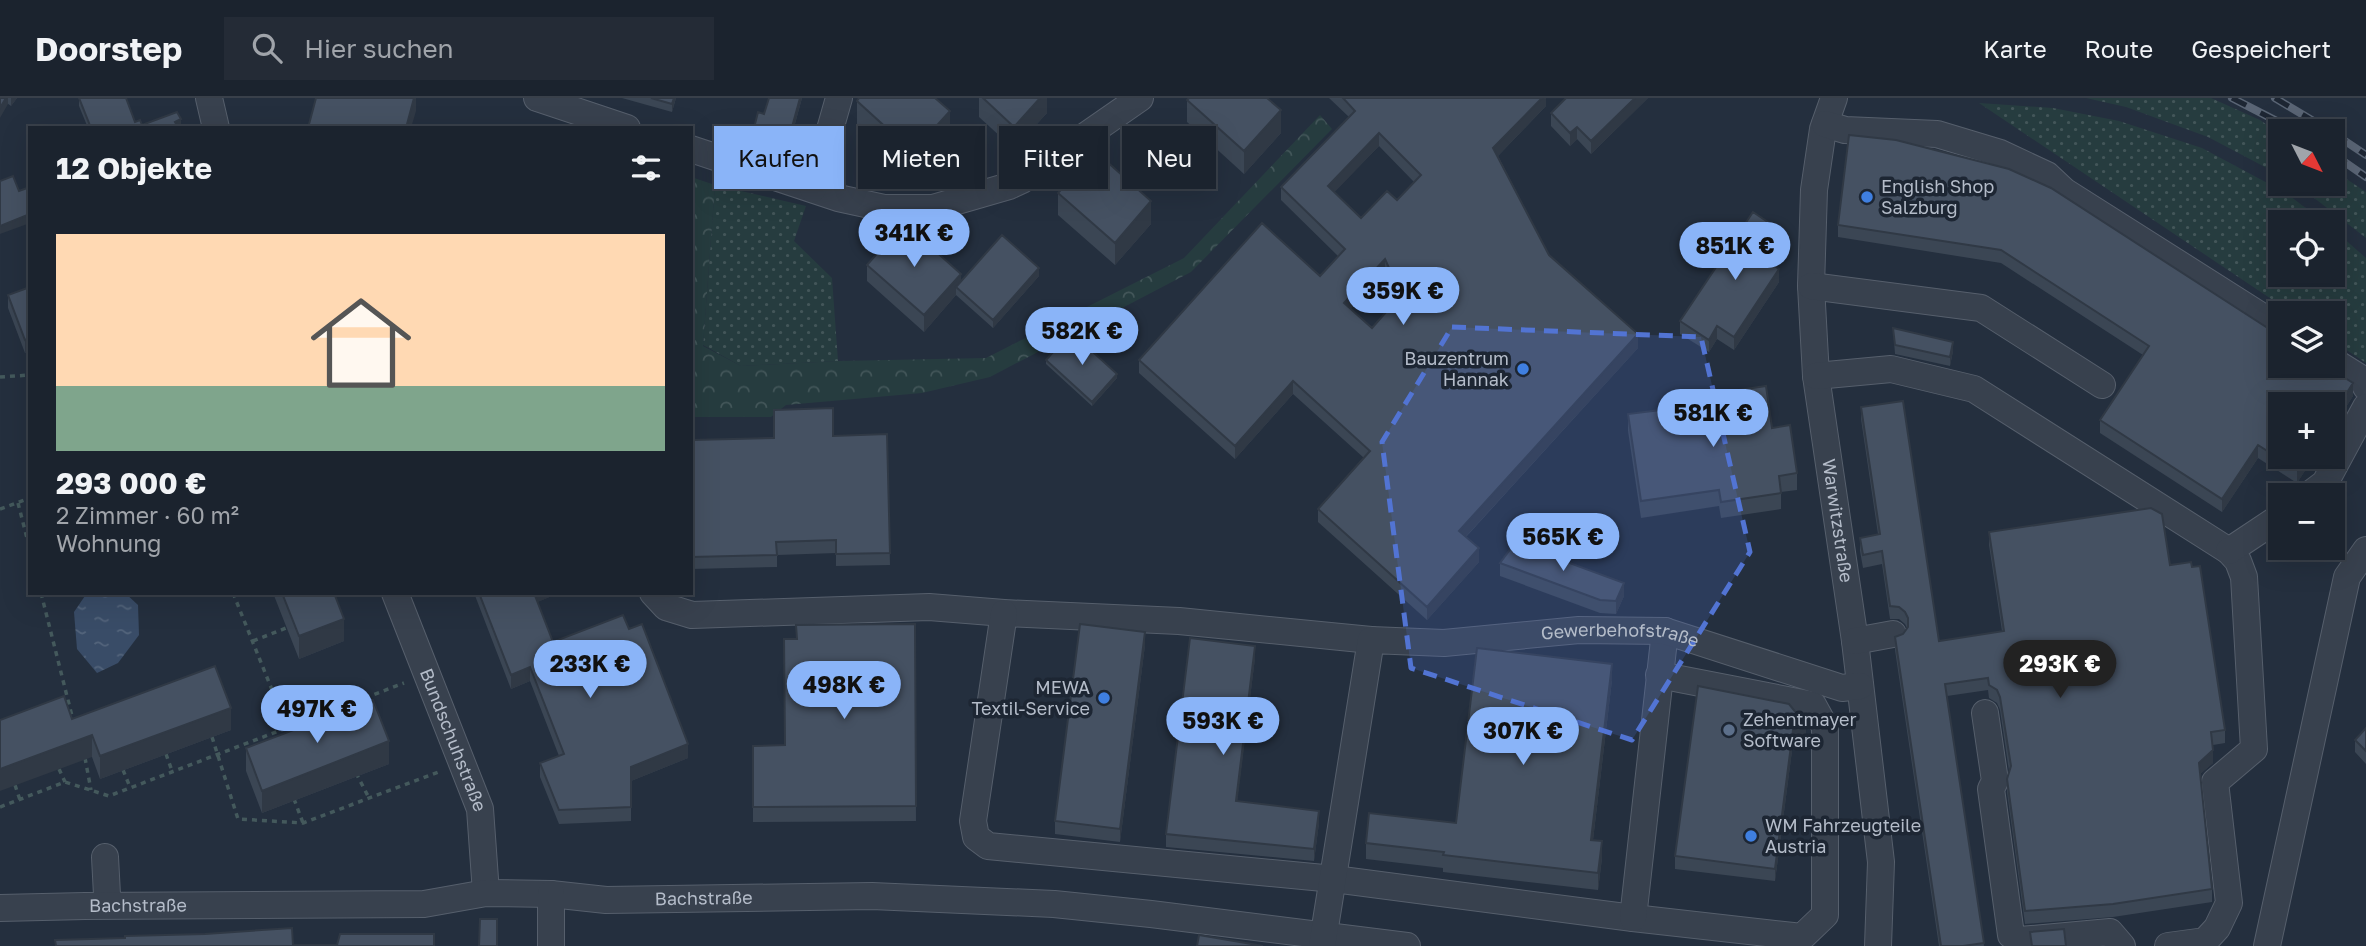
<!DOCTYPE html>
<html lang="de">
<meta charset="utf-8">
<style>
:root{--surface:#1b232e;--page:#242b36;--text:#f1f3f6;--muted:#a0a4aa;--line:#39404a;--accent:#8ab4f8}
body{margin:0;font-family:"Golos Text",sans-serif;background:var(--page);color:var(--text);height:100vh;display:flex;flex-direction:column;font-size:26px;white-space:nowrap}
*{box-sizing:border-box;margin:0}
p{font-size:23px;color:var(--muted)}
.icon{flex:none;width:38px;height:38px;fill:none;stroke:currentColor;stroke-width:2;stroke-linecap:round;stroke-linejoin:round}
.map{position:relative;flex:1;overflow:hidden}
.sheet{position:absolute;left:28px;top:28px;width:665px;height:469px;display:flex;flex-direction:column;background:var(--surface);border-radius:0px;box-shadow:0 7px 28px #0002,0 0 0 2px var(--line)}
.sheet>*{flex:none}
.top-card{position:absolute;left:714px;top:28px;width:665px;height:63px;display:flex;gap:14px}
.needle{width:46px;rotate:132deg}
.tools{position:absolute;left:2268px;top:21px;display:grid;gap:14px}
.tools a{display:grid;place-items:center;width:77px;height:77px;border-radius:0px;background:var(--surface);box-shadow:0 7px 28px #0002,0 0 0 2px var(--line);font-size:35px}
.price{position:absolute;translate:-50% -60px;padding:0 16px;border-radius:24px;background:var(--accent);color:#111;font-size:23px;line-height:46px;filter:drop-shadow(0 2px 4px #0008)}
.price::after{content:'';position:absolute;left:50%;top:42px;width:21px;height:16px;margin-left:-10px;background:inherit;clip-path:polygon(0 0,100% 0,50% 100%)}
.price.selected{background:#222;color:#fff}
ul{padding:0;list-style:none}
li{display:grid;align-content:center;gap:14px;height:371px;padding:0 28px}
li span{display:grid;place-items:center;height:217px;border-radius:0px;color:#555}
li>.icon{margin-inline-start:auto}
span .icon{width:126px;height:126px;fill:#fffc;stroke-width:1}
li b{font-size:30px}
h2{display:flex;justify-content:space-between;align-items:center;height:84px;padding:0 28px;font-size:30px}
.chip{padding:0 24px;border-radius:0px;background:var(--surface);box-shadow:0 7px 28px #0002,0 0 0 2px var(--line);font-size:24px;line-height:63px}
.chip.selected{background:var(--accent);color:#111}
header{display:flex;align-items:center;gap:42px;box-sizing:border-box;height:98px;padding:0 35px;background:var(--surface);border-bottom:2px solid var(--line)}
header strong{font-size:33px}
nav{display:flex;gap:38px;margin-inline-start:auto;font-size:24px}
.search{width:490px;height:63px;background:var(--page);display:flex;align-items:center;gap:18px;box-sizing:border-box;padding:0 24px;border-radius:0px;color:var(--muted);font-size:26px}
.map>svg:first-child{display:block}
.grass{fill:url(#grass-dots)}
.forest{fill:url(#forest-crowns)}
.water{fill:url(#water-ripples)}
.lines{fill:none;stroke-linecap:round;stroke-linejoin:round}
.minor-casing{stroke:#565f6c;stroke-width:28}
.path{stroke:#44595c;stroke-width:3.5;stroke-dasharray:5 5;stroke-linecap:butt}
.minor{stroke:#38414e;stroke-width:26}
.rail-casing{stroke:#5a6575;stroke-width:8}
.rail{stroke:#1d2633;stroke-width:5;stroke-dasharray:16;stroke-linecap:butt}
.wall{fill:#3b4654;fill-rule:evenodd}
.shaded-wall{fill:#303945}
.building{fill:#455162;stroke:#303945;stroke-width:2;fill-rule:evenodd}
.marked{fill:#5274d3;fill-opacity:0.2;stroke:#5274d3;stroke-width:5;stroke-dasharray:14 9;stroke-linejoin:round}
.shop-dot{fill:#3f7fe0;stroke:#1d2633;stroke-width:2.5}
.service-dot{fill:#5c6f8a;stroke:#1d2633;stroke-width:2.5}
.labels{text-anchor:middle;stroke-width:7;stroke-linejoin:round;paint-order:stroke}
.poi-label{font-size:18px;fill:#b4bcc9;stroke:#1d2633;text-anchor:start}
.street-label{font-size:18px;fill:#b4bcc9;stroke:#1d2633}
</style>
<header>
<strong>Doorstep</strong>
<div class="search"><svg class="icon" aria-label="search" viewBox="0 0 24 24"><circle cx="10" cy="10" r="6"/><path d="M15 15l6 6"/></svg>Hier suchen</div>
<nav><a>Karte</a><a>Route</a><a>Gespeichert</a></nav>
</header>
<div class="map">
<svg width="2366" height="848" viewBox="0 0 2366 848">
<defs>
<pattern id="grass-dots" width="8" height="8" patternUnits="userSpaceOnUse" patternTransform="scale(1.75)"><rect width="8" height="8" fill="#263c3f"/><path d="M2 2h.1M6 6h.1" fill="none" stroke="#435659" stroke-width="1.8" stroke-linecap="round"/></pattern>
<pattern id="forest-crowns" width="20" height="18" patternUnits="userSpaceOnUse" patternTransform="scale(1.75)"><rect width="20" height="18" fill="#263c3f"/><path d="M2 6a3 3 0 1 1 6 0M12 15a3 3 0 1 1 6 0" fill="none" stroke="#435659"/></pattern>
<pattern id="water-ripples" width="26" height="14" patternUnits="userSpaceOnUse" patternTransform="scale(1.75)"><rect width="26" height="14" fill="#394c67"/><path d="M2 4q2-2 4 0t4 0M15 11q2-2 4 0t4 0" fill="none" stroke="#53647b"/></pattern>
</defs>
<rect width="100%" height="100%" fill="#242f3e"/>
<path class="grass" d="M2086,0H2211L2260,22L2280,36V77L2208,39L2126,9Z
M1979,5L2053,10L2119,23L2202,50L2286,95L2324,124H2280V177H2333V131L2366,160V265L2333,243V215H2292Z
M2333,72L2366,94V140L2296,86H2333Z
M715,87L806,108L794,143L832,180L838,263L741,268L703,247Z"/>
<path class="forest" d="M1320,17L1332,31L1191,174L990,279L922,295L786,307L771,319H691V79L715,87L703,248L741,268L838,263L986,260L1184,160Z"/>
<path class="water" d="M87,495H125L138,507L139,537L118,565L97,575L77,551L74,514Z"/>
<g class="lines">
<defs>
<g id="minor">
<path d="M209,0L216,30"/>
<path d="M537,0L627,30"/>
<path id="s1" d="M1834,0L1823,31L1814,92L1811,188L1816,278L1855,543L1881,764L1878,848"/>
<path d="M1825,26L1845,32L1937,36L2000,55L2047,77L2064,93L2280,230"/>
<path d="M691,51L838,100L884,110H933L1009,88L1022,82L1140,0"/>
<path d="M813,91L839,0"/>
<path d="M1811,188L1981,210L2102,287"/>
<path d="M2333,263L2362,281L2366,289"/>
<path d="M1816,278L1891,271L1974,291L2229,453L2238,463L2244,479L2254,651L2215,684L2229,805L2217,830L2205,843L2168,848"/>
<path d="M2309,397L2325,385L2366,309"/>
<path d="M2229,453L2280,419"/>
<path id="s2" d="M395,495L480,711L486,795"/>
<path d="M653,495L666,509L692,517L929,509L1004,515L1179,523L1371,542"/>
<path d="M1004,515L973,723L976,739L988,748L1334,781L1633,820L1802,839L1825,817V629L1813,607L1659,577"/>
<path d="M1855,543L1893,536"/>
<path d="M1985,615L1995,683L1991,691L2011,837L2020,842L2110,834L2122,848"/>
<path d="M105,759L107,797L112,807"/>
<path id="s3" d="M0,810L85,808L424,806L486,795L551,796L606,802L872,798L1054,806L1151,816L1407,848"/>
<path d="M1633,820L1665,533"/>
<path d="M551,848V796"/>
<path id="s4" d="M1322,848L1371,542L1444,545L1579,532L1665,533L1842,590L1860,588"/>
<path d="M2267,848L2347,479L2366,452"/>
</g>
</defs>
<use href="#minor" class="minor-casing"/>
<path class="path" d="M0,279L30,277
M18,405L30,452
M0,411L30,400
M41,495L73,622
M233,495L287,629
M253,543L286,530
M212,639L238,721L303,725L441,673
M166,656L172,673
M85,660L91,692
M59,671L65,684
M123,672L130,689
M356,675L369,700
M15,687L20,702
M294,701L303,725
M0,709L65,684L109,698L404,585"/>
<use href="#minor" class="minor"/>
<defs>
<path id="rail" d="M2232,0L2296,33
M2275,0L2330,33
M2333,35L2366,57
M2333,56L2366,79"/>
</defs>
<use href="#rail" class="rail-casing"/>
<use href="#rail" class="rail"/>
</g>
<path class="wall" d="M0,0H17L11,8Z
M79,0L142,27L181,29L179,30H88L79,8Z
M622,0H676L672,14Z
M769,0H802L789,48L754,38V30L764,16Z
M979,0H1047V15L1014,51L979,19Z
M1329,0H1546V8L1498,58L1549,157L1638,250L1466,439L1479,464L1427,522L1318,424V411L1364,360L1293,296L1235,361L1139,275V262L1320,178L1338,158L1281,102V89L1349,19ZM1379,48L1414,84L1397,102L1361,120L1334,94ZM1385,175L1397,201L1372,230L1350,211Z
M1648,0L1591,56L1577,41L1570,48L1551,28V15Z
M1187,2L1281,35L1244,76L1187,24Z
M857,3L950,36L913,77L857,26Z
M1849,37L2353,298L2297,385L2258,360L2222,414L2100,335V322L2143,257L2001,165L1838,139V127Z
M1058,95L1151,126L1115,167L1058,117Z
M1781,146L1769,164L1779,184L1734,252L1717,241L1709,254L1680,236V223Z
M867,167L961,184L1039,178L993,230L956,197L924,234L867,183Z
M30,189V253L25,255L8,210V197Z
M1893,230L1953,253L1950,268L1895,256Z
M1046,262L1117,280L1092,308L1046,266Z
M1705,297L1772,330L1797,375V392L1781,394V411L1721,420L1719,408L1641,420L1628,333V316L1669,315L1705,309Z
M1861,309L1939,543L2002,533L1989,447V434L2170,467L2225,632V645L2213,647V665L2200,676L2212,791V804L2113,819L2025,826L2007,694V681L2009,673L2000,612L1997,605L1989,600L1988,592L1947,598L1984,848H1939L1895,552V539L1903,536L1907,530L1905,526L1899,521H1890L1882,466L1863,470L1860,453V440L1878,436L1861,321Z
M887,336L890,467L836,468V455L777,457V469L691,471V342Z
M1500,465L1624,498L1616,516L1600,515L1500,478Z
M273,495H334L344,543L299,561Z
M474,495H559L537,504L553,544L629,531L688,660L631,683V723L559,726L540,679V665L559,658L530,583L511,591Z
M915,526L916,723L753,724V648L785,647L796,541V527Z
M1145,547L1120,744L1055,736V723Z
M1255,560L1237,703L1319,725L1314,763L1166,749V736Z
M1612,582L1593,742L1602,760L1598,792L1443,774V770L1366,761V745L1456,725Z
M1698,588L1806,640L1793,645L1775,783L1675,771V758Z
M72,621L231,632L100,681L92,659Z
M2366,630V666L2355,654V642Z
M246,650L389,666L262,715L246,673Z"/>
<path class="shaded-wall" d="M6,0H8V6L0,20V10Z
M11,0H17L11,8Z
M414,0H416V13L411,30H406Z
M674,0H676L672,14V6Z
M800,0H802L789,48V40Z
M1040,0H1047V15L1014,51V29Z
M1542,0H1546V8L1493,63V50Z
M1635,0H1648L1591,56V43Z
M1281,12V35L1244,76V53Z
M950,13V36L913,77V54Z
M181,21V29L175,30V24Z
M1577,29V41L1570,48V35Z
M1379,35V48L1328,101V88Z
M1151,103V126L1115,167V145Z
M30,116V125L0,136V128Z
M1781,133V146L1763,173V160Z
M1385,161V175L1344,218V205Z
M1039,170V178L993,230V222Z
M1779,171V184L1734,252V239Z
M961,176V192L956,189V197L924,234V217Z
M1717,228V241L1709,254V242Z
M1638,236V250L1459,446V433Z
M30,241V253L25,255V242Z
M1953,244V253L1950,268V259Z
M1117,276V280L1092,308V304Z
M1293,283V296L1235,361V348Z
M2353,285V298L2333,330V317Z
M2258,347V360L2222,414V401Z
M2306,359H2314L2297,385V372Z
M1479,450V464L1427,522V509Z
M1624,485V498L1616,516V503Z
M533,495H559L533,506Z
M344,521V543L299,561V538Z
M1145,534V547L1120,744V731Z
M1255,548V560L1236,715V703Z
M1612,566V582L1591,759V742Z
M530,569V583L511,591V577Z
M231,610V632L100,681V658Z
M1806,627V640L1793,645L1775,783V771L1793,632Z
M92,637V659L0,693V671Z
M389,643V666L262,715V693Z
M688,646V660L631,683V669Z
M2213,652V665L2199,677V665Z
M1319,713V725L1314,763V751Z
M1602,743V760L1598,792V775Z"/>
<path class="building" d="M0,0H6L0,10Z
M79,0H126L135,24L140,22L142,27L177,14L181,21L175,24L178,30H91Z
M316,0H414L406,30H308Z
M651,0H674L672,6Z
M769,0H800L789,40L754,30L758,14L764,16Z
M859,0H935L950,13L913,54L857,3Z
M983,0H1040L1014,29Z
M1189,0H1267L1281,12L1244,53L1187,2Z
M1343,0H1542L1493,50L1549,157L1638,236L1459,433L1479,450L1427,509L1318,411L1370,353L1293,283L1235,348L1139,262L1262,125L1320,178L1345,151L1281,89L1355,13ZM1379,35L1421,77L1397,102L1387,93L1361,120L1328,88ZM1385,161L1401,197L1372,230L1344,205Z
M1566,0H1635L1591,43L1577,29L1570,35L1551,15Z
M1849,37L1896,42L2009,71L2051,90L2280,238V268H2326L2353,285L2333,317V306H2280V359H2306L2297,372L2258,347L2222,401L2100,322L2149,248L2001,152L1838,127Z
M1095,53L1151,103L1115,145L1058,95Z
M13,78L19,93L30,89V116L0,128V83Z
M1753,114L1781,133L1763,160L1779,171L1734,239L1717,228L1709,242L1680,223Z
M904,125L961,176L924,217L867,167Z
M1002,137L1039,170L993,222L956,189Z
M30,189V241L25,242L8,197Z
M1893,230L1953,244L1950,259L1895,247Z
M1071,234L1117,276L1092,304L1046,262Z
M1766,288L1772,330L1790,327L1797,375L1779,378L1781,395L1721,404L1719,392L1641,403L1628,316L1669,311V315L1707,309L1705,297Z
M1903,303L1939,543L2004,533L1989,434L2151,410L2162,416L2170,467L2191,464L2192,469L2200,468L2225,632L2211,634L2213,652L2199,665L2212,791L2113,806L2025,813L2007,681L2011,668L2000,599L1997,592L1989,587L1988,580L1945,586L1984,845L1963,848H1941L1895,539L1903,536L1908,529V520L1905,514L1899,509L1890,508L1882,453L1863,457L1860,440L1880,436L1861,309Z
M833,310V338L887,336L890,455L836,456V442L776,444L777,457L691,459V342L774,340V312Z
M1515,445L1624,485L1616,503L1600,502L1500,465Z
M282,495H334L344,521L299,538Z
M479,495H534L553,544L623,517L629,531L642,526L688,646L631,669V709L559,712L540,665L564,656L530,569L511,577Z
M915,526L916,708L753,709V648L785,647L784,541H797L796,527Z
M1080,526L1145,534L1120,731L1055,723Z
M1190,540L1255,548L1236,703L1319,713L1314,751L1166,736Z
M1477,550L1612,566L1591,742L1602,743L1598,775L1443,757L1444,754L1366,745L1369,715L1456,725Z
M215,568L231,610L100,658L92,637L0,671V622L64,598L72,621Z
M1698,588L1789,606L1806,627L1793,632L1775,771L1675,758Z
M373,602L389,643L262,693L246,650Z
M2366,630V653L2355,642Z
M480,821H497V848H479Z
M292,830L293,847H337L340,836H434V848H56L55,842L125,840V838L205,836Z
M2064,831L2066,848H2032L2030,834Z
M1199,837L1263,848H1197Z"/>
<path class="marked" d="M1452,229L1701,239L1750,454L1632,642L1411,570L1382,344Z"/>
<g class="shop-dot">
<circle cx="1867" cy="99" r="7"/>
<circle cx="1523" cy="271" r="7"/>
<circle cx="1104" cy="600" r="7"/>
<circle cx="1751" cy="738" r="7"/>
</g>
<circle class="service-dot" cx="1729" cy="632" r="7"/>
<g class="labels">
<g class="poi-label">
<text x="1881" y="95">English Shop<tspan x="1881" dy="21">Salzburg</tspan></text>
<text x="1509" y="267" text-anchor="end">Bauzentrum<tspan x="1509" dy="21">Hannak</tspan></text>
<text x="1090" y="596" text-anchor="end">MEWA<tspan x="1090" dy="21">Textil-Service</tspan></text>
<text x="1743" y="628">Zehentmayer<tspan x="1743" dy="21">Software</tspan></text>
<text x="1765" y="734">WM Fahrzeugteile<tspan x="1765" dy="21">Austria</tspan></text>
</g>
<g class="street-label">
<text dy="6" stroke="none"><textPath href="#s1" startOffset="427">Warwitzstraße</textPath></text>
<text dy="6" stroke="none"><textPath href="#s4" startOffset="560">Gewerbehofstraße</textPath></text>
<text dy="6" stroke="none"><textPath href="#s2" startOffset="158">Bundschuhstraße</textPath></text>
<text dy="6" stroke="none"><textPath href="#s3" startOffset="705">Bachstraße</textPath></text>
<text dy="6" stroke="none"><textPath href="#s3" startOffset="138">Bachstraße</textPath></text>
</g>
</g>
</svg>
<div class="tools">
<a><svg class="needle" viewBox="-14 -14 28 28"><path d="M0-13l5 13h-10z" fill="#e53935"/><path d="M0 13l5-13h-10z" fill="#a0a4aa"/></svg></a>
<a><svg class="icon" aria-label="locate" viewBox="0 0 24 24"><circle cx="12" cy="12" r="6"/><path d="M12 2v4M12 18v4M2 12h4M18 12h4"/></svg></a>
<a><svg class="icon" aria-label="layers" viewBox="0 0 24 24"><path d="M12 4l9 5-9 5-9-5zM3 14l9 5 9-5"/></svg></a>
<a>+</a>
<a>−</a>
</div>
<b class="price" style="left:914px;top:171px">341K €</b>
<b class="price" style="left:1735px;top:184px">851K €</b>
<b class="price" style="left:1403px;top:229px">359K €</b>
<b class="price" style="left:1082px;top:269px">582K €</b>
<b class="price" style="left:1713px;top:351px">581K €</b>
<b class="price" style="left:1563px;top:475px">565K €</b>
<b class="price" style="left:590px;top:602px">233K €</b>
<b class="price selected" style="left:2060px;top:602px">293K €</b>
<b class="price" style="left:844px;top:623px">498K €</b>
<b class="price" style="left:317px;top:647px">497K €</b>
<b class="price" style="left:1223px;top:659px">593K €</b>
<b class="price" style="left:1523px;top:669px">307K €</b>
<div class="top-card">
<a class="chip selected">Kaufen</a>
<a class="chip">Mieten</a>
<a class="chip">Filter</a>
<a class="chip">Neu</a>
</div>
<section class="sheet">
<h2>12 Objekte<svg class="icon" aria-label="filters" viewBox="0 0 24 24"><path d="M4 7h16M4 17h16"/><circle cx="9" cy="7" r="2"/><circle cx="15" cy="17" r="2"/></svg></h2>
<ul>
<li><span style="background:linear-gradient(#ffd9b3 70%,#7fa58c 0)"><svg class="icon" aria-label="home" viewBox="0 0 24 24"><path d="M3 11l9-7 9 7M6 9v11h12V9"/></svg></span><div><b>293 000 €</b><p>2 Zimmer · 60 m²</p><p>Wohnung</p></div></li>
</ul>
</section>
</div>
